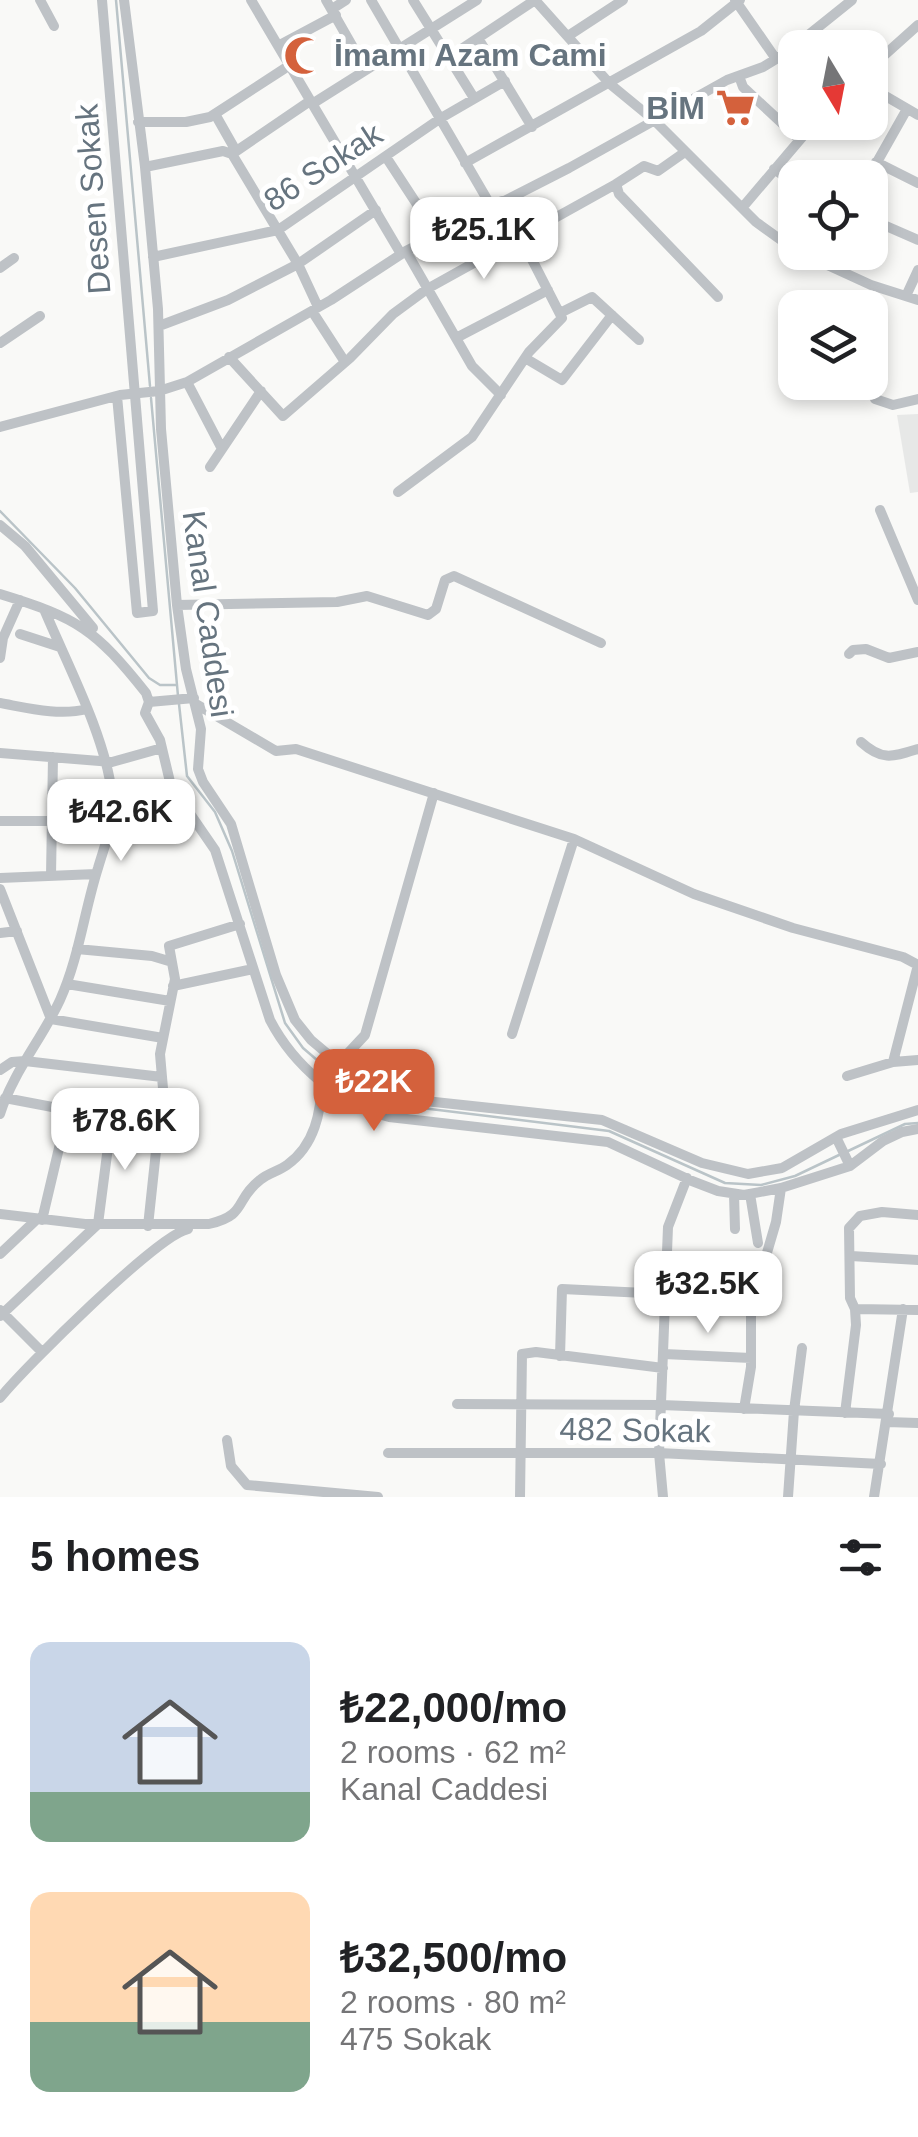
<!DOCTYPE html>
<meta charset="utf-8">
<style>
:root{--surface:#fff;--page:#f6f6f6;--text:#202124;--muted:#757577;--accent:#d4613c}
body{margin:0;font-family:Helvetica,sans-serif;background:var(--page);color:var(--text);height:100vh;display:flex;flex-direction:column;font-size:38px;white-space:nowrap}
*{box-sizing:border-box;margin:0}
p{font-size:32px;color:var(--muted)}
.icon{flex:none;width:55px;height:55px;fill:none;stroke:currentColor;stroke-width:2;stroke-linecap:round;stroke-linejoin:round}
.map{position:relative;height:1497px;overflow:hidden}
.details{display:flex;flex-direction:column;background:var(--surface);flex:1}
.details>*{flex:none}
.needle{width:65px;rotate:170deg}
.controls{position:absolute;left:778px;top:30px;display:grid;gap:20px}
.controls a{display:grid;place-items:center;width:110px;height:110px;border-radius:20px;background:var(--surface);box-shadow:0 5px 15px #0003;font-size:50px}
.price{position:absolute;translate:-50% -85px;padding:0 22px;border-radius:20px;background:#fff;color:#222;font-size:32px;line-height:65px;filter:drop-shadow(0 2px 5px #0008)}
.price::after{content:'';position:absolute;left:50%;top:60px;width:30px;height:22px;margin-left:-15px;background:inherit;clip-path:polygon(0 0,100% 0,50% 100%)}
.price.active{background:var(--accent);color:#fff}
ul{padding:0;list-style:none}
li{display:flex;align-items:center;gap:30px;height:250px;padding:0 30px}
li span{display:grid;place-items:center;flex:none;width:280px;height:200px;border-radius:20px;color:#555}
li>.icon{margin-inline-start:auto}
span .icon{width:120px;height:120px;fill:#fffc;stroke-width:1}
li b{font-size:42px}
h2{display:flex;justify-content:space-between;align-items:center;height:120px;padding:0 30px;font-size:42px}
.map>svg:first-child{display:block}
.built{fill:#e7e8e7}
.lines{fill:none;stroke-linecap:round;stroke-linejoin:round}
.stream{stroke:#bac4c8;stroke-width:2.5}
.minor{stroke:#bec2c6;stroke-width:10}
.labels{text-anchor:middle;stroke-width:10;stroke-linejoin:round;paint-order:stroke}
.poi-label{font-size:32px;font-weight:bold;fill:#66747f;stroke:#fff;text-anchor:start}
.street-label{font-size:32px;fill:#66747f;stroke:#fff}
</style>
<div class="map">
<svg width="918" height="1497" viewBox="0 0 918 1497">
<rect width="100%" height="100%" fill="#f9f9f7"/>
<path class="built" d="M918,414V492L910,493L897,415Z"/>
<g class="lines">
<path class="stream" d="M116,0L150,386
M151,398L178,696
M0,511L75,588L149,678L160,685H175
M179,704L187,776L215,812L232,851L285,1023L303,1048L324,1066
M334,1075L355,1092L381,1103L609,1131L725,1183L761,1185L795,1176L839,1155
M846,1152L905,1124L918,1123"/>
<path class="minor" d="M40,0L54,26
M102,0L153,611L137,613L117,396
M124,0L145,167L158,309L161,429L177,605L186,669L201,729L198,769L203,782L231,824L276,975L295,1020L311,1040L368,1088L416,1100L602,1120L702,1163L748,1174L782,1168L841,1134L918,1110
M251,0L401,254
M326,0L366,70
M371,0L491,206
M413,0L474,98
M535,0L610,84L655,121L756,222L795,250
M735,0L776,59
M332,9L346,0
M568,36L623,0
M478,38L532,127
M278,46L336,15
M448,58L535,0
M870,68L918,25
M739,76L743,87L799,139
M870,87L918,115
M312,104L477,0
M215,114L236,151
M138,122H186L210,117L290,65
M232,154L310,101
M386,157L437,235
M876,162L918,183
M465,163L701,31L740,0
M145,167L223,151L232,154L298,264L318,307
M774,169L795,184
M868,178L907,109
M616,184L644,166L658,171L685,152
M742,208L815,122
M870,219L918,240
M406,251L472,366L501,395
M799,252L871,285L918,300
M153,257L278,230L441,118L505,81
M0,268L14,258
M906,296L918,270
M312,311L345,362
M560,313L592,297L639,340
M159,326L228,300L298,264L376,210
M456,338L548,290
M0,343L40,316
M229,357L283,416L350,358L393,314L427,289L616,184L619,194L718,297
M525,358L562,380L612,315
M187,382L222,449
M875,399L893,405L918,399
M0,427L120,395L159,391L187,382L331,300L406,251L569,168L727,80L763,67L786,53L852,0
M210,467L261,391
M398,492L472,437L529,352L562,318L502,201
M880,510L918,600
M0,525L25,546L93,628
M0,594C78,618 95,629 146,693L149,702
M177,605L337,602L367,596L428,615L436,609L445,580L454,576L601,643
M20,634L60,647
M849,654L853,650L866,649L889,658L918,652
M0,658L3,638L20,600
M194,698L149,702L145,713L160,740L171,786L215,850L270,1020C294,1066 339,1104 389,1117L608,1142L692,1181L718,1191L744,1195L781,1188L850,1166L883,1141L902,1132L918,1129
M0,703C28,708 59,716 87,709
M196,704L276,751L296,749L574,839L694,894L793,928L903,957L918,965
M861,742C882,761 892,757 918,749
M0,753L112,762L162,748
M0,821H52
M51,876L53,757
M0,878L96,874
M0,889L51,1019L163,1038
M0,933L17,931
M77,949L152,956L172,962
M67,984L170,1001
M173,986L253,969
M512,1034L574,839
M893,1062L918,965
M0,1070L12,1062L25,1061L162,1077
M847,1076L893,1062L918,1060
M5,1098L68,1110L42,1220
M68,1110L159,1123L148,1226
M0,1114C13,1072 42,1039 60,1000C79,958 84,912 98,868C105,844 115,821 112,794C105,735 67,664 44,609
M159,1123L164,1116V1100L160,1054L175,979L169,946L240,924
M836,1137L850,1166
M734,1194L735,1229
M750,1194L758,1243
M0,1214L85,1224H209C248,1215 234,1200 260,1180C268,1173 279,1171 287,1165C315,1145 321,1112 322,1081L365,1035L434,793
M0,1254L36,1220
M851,1256L918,1260
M855,1309L918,1310
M0,1310L41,1351
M0,1316L98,1224L112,1116
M664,1354L751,1358
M560,1356L562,1289L666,1294
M0,1398C24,1368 158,1235 188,1229
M457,1404L661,1405L889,1414
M744,1409L751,1367V1307L776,1222L781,1188
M845,1413L856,1325L855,1309L850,1298L849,1228L860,1216L882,1212L918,1215
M887,1422L918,1423
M227,1440L231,1466L247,1485L378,1497
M388,1453H659L881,1464
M520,1497L522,1354L536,1352L663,1368
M663,1497L659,1453L668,1227L687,1178
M788,1497L794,1411L802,1348
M874,1497L903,1309"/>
</g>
<defs>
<symbol id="mosque-bare" viewBox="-9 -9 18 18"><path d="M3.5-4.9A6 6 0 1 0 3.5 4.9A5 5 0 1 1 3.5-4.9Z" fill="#d4613c" stroke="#fff" stroke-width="2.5" paint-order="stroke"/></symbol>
<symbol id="supermarket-bare" viewBox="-9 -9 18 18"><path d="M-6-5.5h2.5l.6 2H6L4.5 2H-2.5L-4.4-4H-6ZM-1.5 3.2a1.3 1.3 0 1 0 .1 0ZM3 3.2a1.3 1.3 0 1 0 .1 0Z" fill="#d4613c" stroke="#fff" stroke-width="2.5" paint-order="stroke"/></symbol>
</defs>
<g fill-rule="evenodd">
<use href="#mosque-bare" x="276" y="28" width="55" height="55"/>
<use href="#supermarket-bare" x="708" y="80" width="55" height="55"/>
</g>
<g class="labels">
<g class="poi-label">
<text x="334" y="66">İmamı Azam Cami</text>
<text x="705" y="119" text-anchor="end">BİM</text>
</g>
<g class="street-label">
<text transform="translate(323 167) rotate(-33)" y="11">86 Sokak</text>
<text transform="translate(93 199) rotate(-94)" y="11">Desen Sokak</text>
<text transform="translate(208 614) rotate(82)" y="11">Kanal Caddesi</text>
<text transform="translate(635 1430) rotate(1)" y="11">482 Sokak</text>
</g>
</g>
</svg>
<div class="controls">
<a><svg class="needle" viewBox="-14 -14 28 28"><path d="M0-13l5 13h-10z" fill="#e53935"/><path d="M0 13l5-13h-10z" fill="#757577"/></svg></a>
<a><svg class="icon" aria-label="locate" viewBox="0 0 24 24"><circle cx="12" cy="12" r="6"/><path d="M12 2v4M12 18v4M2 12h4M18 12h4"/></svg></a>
<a><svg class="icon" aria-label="layers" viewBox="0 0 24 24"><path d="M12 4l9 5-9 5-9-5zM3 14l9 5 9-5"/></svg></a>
</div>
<b class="price" style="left:484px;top:282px">₺25.1K</b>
<b class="price" style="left:121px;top:864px">₺42.6K</b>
<b class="price active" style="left:374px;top:1134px">₺22K</b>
<b class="price" style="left:125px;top:1173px">₺78.6K</b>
<b class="price" style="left:708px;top:1336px">₺32.5K</b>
</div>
<section class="details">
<h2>5 homes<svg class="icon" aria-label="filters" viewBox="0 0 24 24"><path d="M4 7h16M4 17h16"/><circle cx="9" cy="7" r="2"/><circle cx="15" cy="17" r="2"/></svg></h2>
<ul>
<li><span style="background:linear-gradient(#c9d6e8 75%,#7fa58c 0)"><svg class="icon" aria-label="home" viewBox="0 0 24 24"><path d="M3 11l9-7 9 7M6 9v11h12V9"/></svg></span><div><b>₺22,000/mo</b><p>2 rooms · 62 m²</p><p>Kanal Caddesi</p></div></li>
<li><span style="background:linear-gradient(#ffd9b3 65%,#7fa58c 0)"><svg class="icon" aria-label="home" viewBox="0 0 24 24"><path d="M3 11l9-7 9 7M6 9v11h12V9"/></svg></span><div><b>₺32,500/mo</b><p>2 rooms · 80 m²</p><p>475 Sokak</p></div></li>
</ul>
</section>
